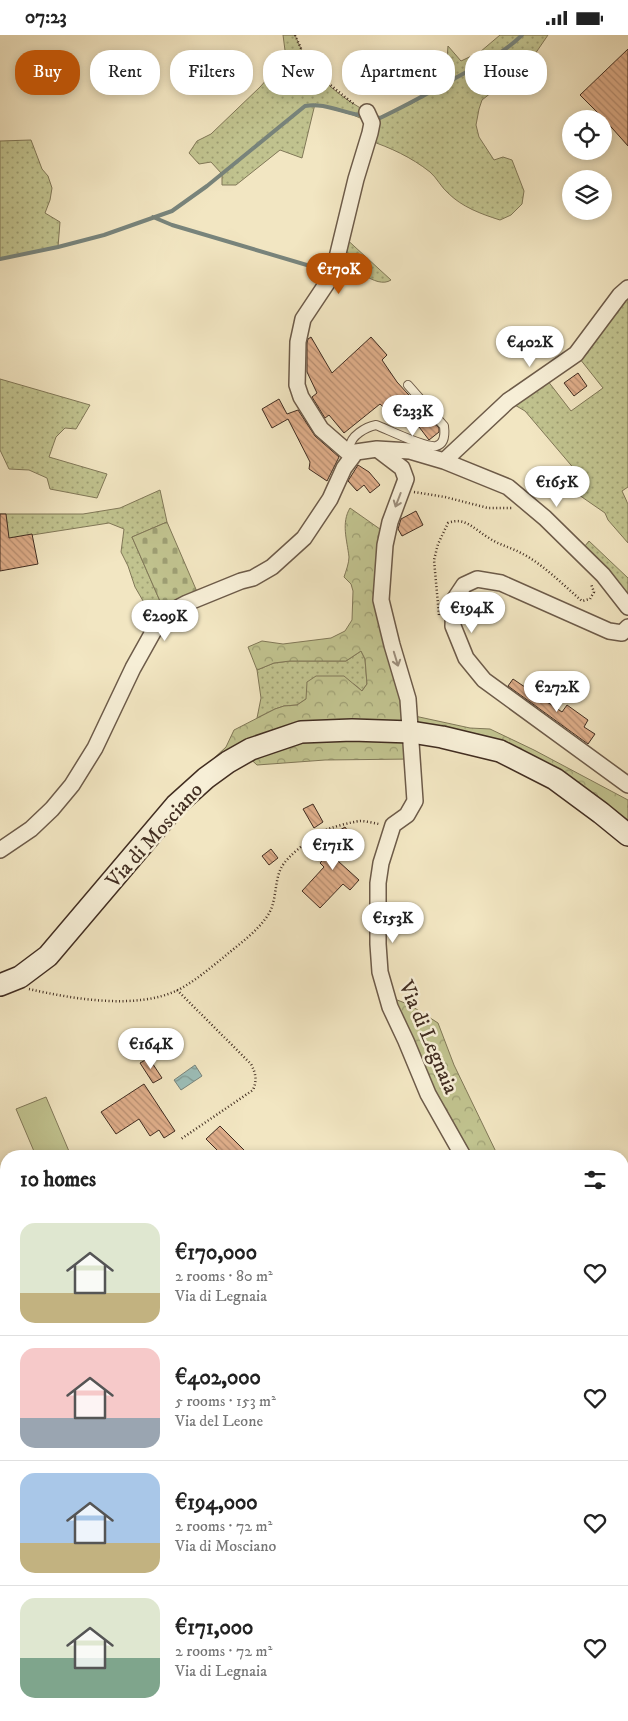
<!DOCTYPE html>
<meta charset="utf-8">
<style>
:root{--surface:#fff;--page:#f6f6f6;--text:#222;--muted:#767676;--line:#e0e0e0;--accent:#b45309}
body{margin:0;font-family:"IM FELL DW Pica",serif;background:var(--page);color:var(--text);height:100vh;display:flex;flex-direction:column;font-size:19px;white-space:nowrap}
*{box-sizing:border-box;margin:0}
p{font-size:16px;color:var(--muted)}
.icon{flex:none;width:28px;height:28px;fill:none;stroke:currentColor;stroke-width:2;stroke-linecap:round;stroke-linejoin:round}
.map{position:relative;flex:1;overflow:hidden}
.sheet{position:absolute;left:0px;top:1115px;width:629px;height:571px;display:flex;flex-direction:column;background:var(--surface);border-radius:20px 20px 0 0;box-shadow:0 2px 8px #0003}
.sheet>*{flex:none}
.banner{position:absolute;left:15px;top:15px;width:599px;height:45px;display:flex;gap:10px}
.controls{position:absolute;left:562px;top:75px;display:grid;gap:10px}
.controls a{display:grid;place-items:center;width:50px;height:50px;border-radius:50%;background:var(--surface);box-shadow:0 2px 8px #0003;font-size:25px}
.price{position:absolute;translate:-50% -42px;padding:0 11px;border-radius:18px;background:#fff;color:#222;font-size:16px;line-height:32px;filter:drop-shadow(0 1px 2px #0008)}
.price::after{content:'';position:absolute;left:50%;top:30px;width:15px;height:11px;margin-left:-8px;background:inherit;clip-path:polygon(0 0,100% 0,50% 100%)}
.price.active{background:var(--accent);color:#fff}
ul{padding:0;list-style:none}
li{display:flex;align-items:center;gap:15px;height:125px;padding:0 20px}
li+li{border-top:1px solid var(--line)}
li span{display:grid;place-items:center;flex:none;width:140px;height:100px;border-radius:15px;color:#555}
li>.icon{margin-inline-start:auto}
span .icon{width:60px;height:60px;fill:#fffc;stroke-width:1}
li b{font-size:21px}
h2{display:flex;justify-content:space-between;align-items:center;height:60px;padding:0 20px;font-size:21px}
.pill{padding:0 18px;border-radius:20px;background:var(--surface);box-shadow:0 2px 8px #0003;font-size:18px;line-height:45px}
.pill.active{background:var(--accent);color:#fff}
.status{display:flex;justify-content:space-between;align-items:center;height:35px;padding:0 25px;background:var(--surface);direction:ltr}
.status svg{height:14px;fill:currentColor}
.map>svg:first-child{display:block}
.grass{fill:url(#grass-dots);stroke:#817858}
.forest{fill:url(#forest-crowns);stroke:#817858}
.cemetery{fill:url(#cemetery-stones);stroke:#817858}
.park{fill:#c1c38f;stroke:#817858}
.water{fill:url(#water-waves);stroke:#78847c}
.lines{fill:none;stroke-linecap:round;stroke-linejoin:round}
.stream{stroke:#78847c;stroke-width:4}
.building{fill:url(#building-back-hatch);stroke:#412d21}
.service-casing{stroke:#6d5b49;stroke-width:10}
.minor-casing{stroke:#6d5b49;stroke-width:18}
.secondary-casing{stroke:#412d21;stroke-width:24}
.path{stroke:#412d21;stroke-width:2.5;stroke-dasharray:1 2.5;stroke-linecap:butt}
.service{stroke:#f7efd7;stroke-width:8}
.minor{stroke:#f7efd7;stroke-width:15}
.secondary{stroke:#f7efd7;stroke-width:21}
.oneway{stroke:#9c8e7c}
.labels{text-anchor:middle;stroke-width:5;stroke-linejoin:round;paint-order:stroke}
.street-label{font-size:21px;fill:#412d21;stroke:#f7efd7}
</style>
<div class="status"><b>07:23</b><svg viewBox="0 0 49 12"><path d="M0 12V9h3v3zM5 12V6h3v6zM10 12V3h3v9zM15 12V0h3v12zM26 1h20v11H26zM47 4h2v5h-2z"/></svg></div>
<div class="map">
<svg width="628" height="1686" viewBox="0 0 628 1686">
<defs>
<pattern id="grass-dots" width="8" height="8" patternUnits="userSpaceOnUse" patternTransform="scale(1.25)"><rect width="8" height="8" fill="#c1c38f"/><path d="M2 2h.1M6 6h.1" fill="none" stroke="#9e9f74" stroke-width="1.8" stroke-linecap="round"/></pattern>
<pattern id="forest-crowns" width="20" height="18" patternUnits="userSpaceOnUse" patternTransform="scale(1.25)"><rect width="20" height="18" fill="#c1c38f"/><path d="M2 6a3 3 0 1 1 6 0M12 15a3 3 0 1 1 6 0" fill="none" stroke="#9e9f74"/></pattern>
<pattern id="cemetery-stones" width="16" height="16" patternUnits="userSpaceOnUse" patternTransform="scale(1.25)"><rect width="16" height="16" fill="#c1c38f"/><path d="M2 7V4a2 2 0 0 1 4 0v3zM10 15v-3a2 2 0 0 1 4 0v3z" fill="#9e9f74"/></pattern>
<pattern id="water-waves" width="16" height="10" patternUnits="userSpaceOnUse" patternTransform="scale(1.25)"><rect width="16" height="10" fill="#9cbeb8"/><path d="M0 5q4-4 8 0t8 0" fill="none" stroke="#819b95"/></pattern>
<pattern id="building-back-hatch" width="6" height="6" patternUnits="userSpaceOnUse" patternTransform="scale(1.25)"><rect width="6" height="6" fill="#dead89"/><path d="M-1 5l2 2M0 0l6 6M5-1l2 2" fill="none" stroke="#b68d70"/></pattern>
</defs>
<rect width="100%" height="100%" fill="#f2e6c2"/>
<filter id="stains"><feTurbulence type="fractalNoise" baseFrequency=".004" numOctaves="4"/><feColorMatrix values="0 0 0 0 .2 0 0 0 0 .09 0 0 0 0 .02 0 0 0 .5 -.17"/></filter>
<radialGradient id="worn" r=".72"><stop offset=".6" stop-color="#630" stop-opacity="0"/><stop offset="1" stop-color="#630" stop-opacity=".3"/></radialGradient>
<path class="grass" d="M283,0H295C299,9 303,20 309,28C326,52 353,71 380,83L411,69L445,49L448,11L461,26L480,17L500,0H548L535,19L521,34L482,65L479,74L476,90L479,102L494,125L503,122L512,125L524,156L522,169L511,180L500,185C481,179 462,172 448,158C441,152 437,143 430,137C411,122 391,113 368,105L372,88L353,80L315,69L302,123L280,115L236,150H222V139L211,127L199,129L189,118L197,106L211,99L260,52L286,23Z
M31,105L42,134L48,141L52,153L50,165L45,178L60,187L58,212L0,224V106Z
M342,200L391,245C376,255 350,229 338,219Z
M628,253V452L622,456L628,469V508L608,485L605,478L566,451L567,445L576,436L525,376L508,366L544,341L571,376L603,353L576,319Z
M0,344L90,370L76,394L65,393L56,402L49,422L107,439L97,463L50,454L47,443L29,435L9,434L0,415Z
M160,455L167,487L132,502L163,573L157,590L135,552L128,531L121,517L124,494L109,488L0,505V479H83L120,473Z
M589,506L628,543V572L580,517Z
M361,616L365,624L367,649L362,656L354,649L306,664L297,670L284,671L275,674L257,683L261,663L257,635L274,628L290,626H346Z"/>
<path class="forest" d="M350,473L387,499L381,565L410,680L470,693L490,694L534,715L628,765V800L555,744L411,697L413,724L325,725L257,730L244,718L217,734L212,725L226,712L234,695L275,674L284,671L297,670L306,664L307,647L316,641H344L362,656L367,649L365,624L361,616L346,626H290L274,628L257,635L248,612L262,606L283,609L331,603L345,596L352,585L353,556L351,549L344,542C346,536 349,528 349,522C347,505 341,488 350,473Z
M387,961L410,970L438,988L454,1030L498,1121H463Z"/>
<path class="cemetery" d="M167,487L198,559L163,573L132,502Z"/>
<path class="park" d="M46,1062L71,1121H36L16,1074Z"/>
<path class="water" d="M195,1030L202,1041L181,1055L174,1045Z"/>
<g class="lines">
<path class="stream" d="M375,82L380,83C408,70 434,55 461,40C482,29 505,17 522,0
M153,182L172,190L327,236
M0,224L58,212L104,200L172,176L207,151L305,71C324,67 345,79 365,81"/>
</g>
<path class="building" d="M628,14V111L604,84L580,60Z
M311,302L332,338L371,302L387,320L382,325L397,347L439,393V397L429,405L413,384L406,392L380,369L344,398L329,380L325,383L312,362L317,358L307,337V308L308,304Z
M578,338L587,351L574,361L564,348Z
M279,364L287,379L298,375L315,401L339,422L327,446L309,434L310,427L288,384L272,393L262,374Z
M358,430L369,437L380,450L370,458L364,450L357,456L348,446Z
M416,476L423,490L402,501L398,494L401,484Z
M0,479H6L9,503L32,499L38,529L0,536Z
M513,644L562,677L567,670L588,685L584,692L595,699L588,709L508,651Z
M313,769L323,787L314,793L303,774Z
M345,792L359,812L338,826L359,845L350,855L343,849L320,873L302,856L324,832L320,828L338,808L332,800Z
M271,814L278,823L269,830L262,821Z
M149,1023L162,1043L153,1048L140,1028Z
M144,1049L175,1096L164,1103L159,1095L150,1101L139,1084L116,1099L101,1077Z
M220,1091L250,1121H223L206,1104Z"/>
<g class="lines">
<defs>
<path id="service" d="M356,417L350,412C350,401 366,392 376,390C389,395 425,413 436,411C445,409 445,399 444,391L408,350"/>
<path id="minor" d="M377,414L402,433L406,444L390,487L385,510L381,565L392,610L408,664L415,766L407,780L393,790L381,828L378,848V909L380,937L390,972L406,1006L428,1059L463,1121
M352,421L321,394L301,362L297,350L298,307L303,284L333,239L356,144L370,98L372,88L367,77
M444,426L508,366L576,319L620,260L628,253
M628,592L622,598L609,596L501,548L477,544L464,550L454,565L453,591L466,623L484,645L628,750
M0,815L31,794L52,774L72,750L95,713L133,633L157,590L168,578L187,568L241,546L253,543L272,532L304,503L330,464L344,433L356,417L377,414L410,416L444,426L508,452L545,483L603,540L628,572
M309,1686L311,1680"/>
<path id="secondary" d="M0,950L20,942L48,921L176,770L206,743L228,727L251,714L301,697L352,695L411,697L442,702L500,716L555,744L601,778L628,800"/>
</defs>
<use href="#service" class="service-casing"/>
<use href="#minor" class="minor-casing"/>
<use href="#secondary" class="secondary-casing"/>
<path class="path" d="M295,0L307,27L318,40L355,70
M414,457L445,462L488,473H512
M439,580L434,525L438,509L448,488C465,481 475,495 489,503C499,510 510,512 521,518C543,529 562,549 582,566L590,564L594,557L591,549
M29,954C73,964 137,975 178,955C195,946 209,934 224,922C239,909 257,897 268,880C277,866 274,848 281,833C288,820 310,804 324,796C331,792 352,787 360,786C366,786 373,788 379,789
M177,955L251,1029C256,1039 257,1045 253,1055L181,1104
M622,1206L628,1211
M622,1286L628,1263
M622,1309L628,1363
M0,1665L6,1671
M17,1680L24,1686"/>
<use href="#service" class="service"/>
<use href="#minor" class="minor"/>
<use href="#secondary" class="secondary"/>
</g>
<defs><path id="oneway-shaft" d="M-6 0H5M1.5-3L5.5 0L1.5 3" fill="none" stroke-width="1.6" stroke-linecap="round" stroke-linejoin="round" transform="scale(1.25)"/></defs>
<g class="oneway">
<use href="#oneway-shaft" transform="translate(398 465) rotate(111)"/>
<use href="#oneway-shaft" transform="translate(396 624) rotate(73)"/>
</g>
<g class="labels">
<g class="street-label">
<text transform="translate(154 800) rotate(-48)" y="7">Via di Mosciano</text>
<text transform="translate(429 1002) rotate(67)" y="7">Via di Legnaia</text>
</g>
</g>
<rect width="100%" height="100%" filter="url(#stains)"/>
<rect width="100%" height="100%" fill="url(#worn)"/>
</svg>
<div class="controls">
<a><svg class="icon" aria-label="locate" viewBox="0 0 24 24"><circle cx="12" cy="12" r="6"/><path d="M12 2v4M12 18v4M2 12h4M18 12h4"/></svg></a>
<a><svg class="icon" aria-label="layers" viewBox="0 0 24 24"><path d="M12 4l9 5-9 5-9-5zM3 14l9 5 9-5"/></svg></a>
</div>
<b class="price active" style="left:339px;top:260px">€170K</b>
<b class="price" style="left:530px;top:333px">€402K</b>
<b class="price" style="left:413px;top:402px">€233K</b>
<b class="price" style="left:557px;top:473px">€165K</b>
<b class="price" style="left:472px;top:599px">€194K</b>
<b class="price" style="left:165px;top:607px">€209K</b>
<b class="price" style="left:557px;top:678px">€272K</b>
<b class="price" style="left:333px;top:836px">€171K</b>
<b class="price" style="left:393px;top:909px">€153K</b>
<b class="price" style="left:151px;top:1035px">€164K</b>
<div class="banner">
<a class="pill active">Buy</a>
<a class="pill">Rent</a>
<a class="pill">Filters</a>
<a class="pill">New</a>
<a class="pill">Apartment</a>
<a class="pill">House</a>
</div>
<section class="sheet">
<h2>10 homes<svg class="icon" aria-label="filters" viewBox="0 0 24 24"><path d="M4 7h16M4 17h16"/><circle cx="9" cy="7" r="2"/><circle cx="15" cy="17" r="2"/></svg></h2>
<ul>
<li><span style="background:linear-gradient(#dfe7d0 70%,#c2b280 0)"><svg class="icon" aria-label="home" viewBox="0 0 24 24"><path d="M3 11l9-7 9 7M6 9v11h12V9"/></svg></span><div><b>€170,000</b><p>2 rooms · 80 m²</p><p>Via di Legnaia</p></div><svg class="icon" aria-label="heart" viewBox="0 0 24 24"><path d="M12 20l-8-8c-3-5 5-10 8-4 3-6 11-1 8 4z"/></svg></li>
<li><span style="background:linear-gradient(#f6c9c9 70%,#9aa5b1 0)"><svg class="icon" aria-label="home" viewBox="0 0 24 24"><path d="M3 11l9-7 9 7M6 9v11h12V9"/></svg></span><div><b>€402,000</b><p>5 rooms · 153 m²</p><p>Via del Leone</p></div><svg class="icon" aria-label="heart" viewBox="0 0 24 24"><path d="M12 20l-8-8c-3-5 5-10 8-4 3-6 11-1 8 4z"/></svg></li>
<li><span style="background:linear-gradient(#a9c7e8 70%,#c2b280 0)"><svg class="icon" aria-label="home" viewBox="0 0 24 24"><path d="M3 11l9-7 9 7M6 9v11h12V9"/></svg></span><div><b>€194,000</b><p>2 rooms · 72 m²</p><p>Via di Mosciano</p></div><svg class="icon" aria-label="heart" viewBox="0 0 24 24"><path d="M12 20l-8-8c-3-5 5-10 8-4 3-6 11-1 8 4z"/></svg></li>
<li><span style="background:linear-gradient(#dfe7d0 60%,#7fa58c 0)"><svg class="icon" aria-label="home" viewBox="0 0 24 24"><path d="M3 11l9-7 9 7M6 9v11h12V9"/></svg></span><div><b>€171,000</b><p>2 rooms · 72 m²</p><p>Via di Legnaia</p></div><svg class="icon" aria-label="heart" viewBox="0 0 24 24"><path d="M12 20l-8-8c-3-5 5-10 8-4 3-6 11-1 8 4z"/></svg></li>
</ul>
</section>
</div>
